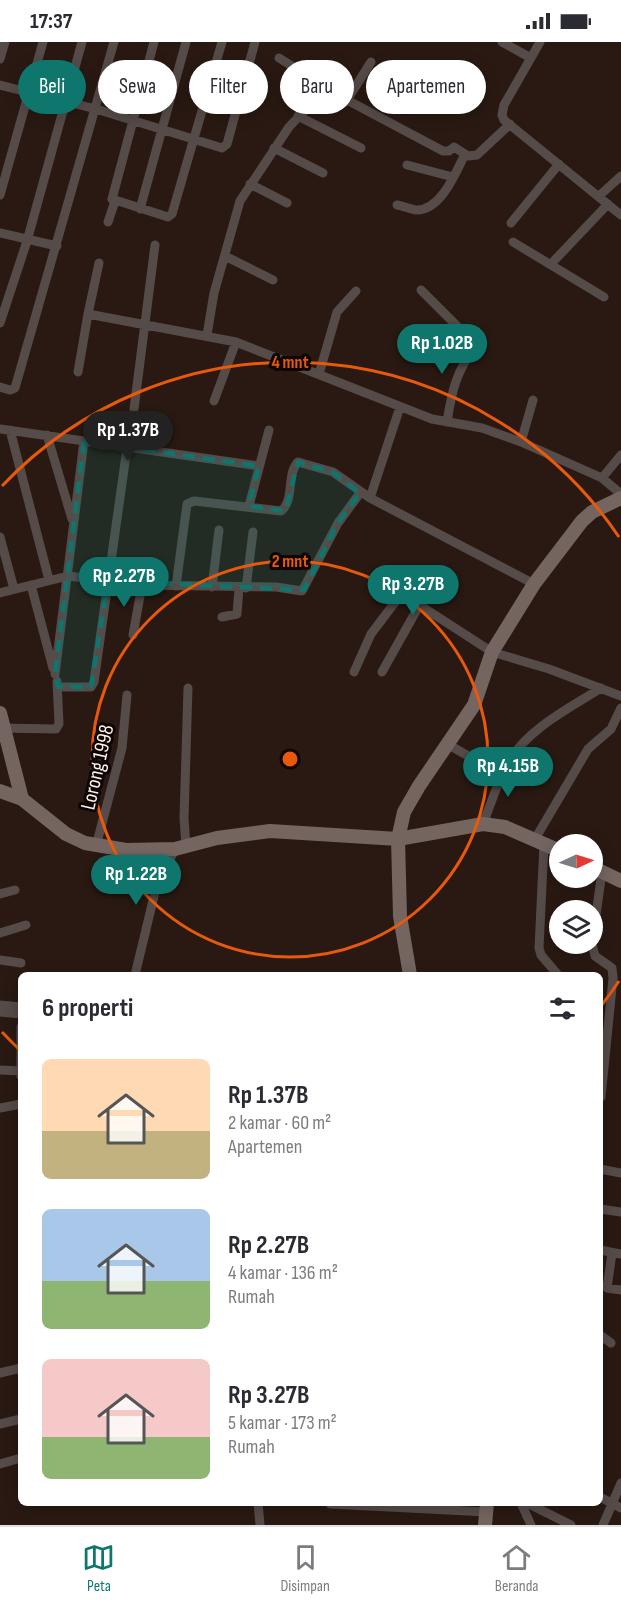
<!DOCTYPE html>
<html lang="id">
<meta charset="utf-8">
<style>
:root{--surface:#fff;--page:#f2f2f3;--text:#2b2b33;--muted:#7c7c81;--line:#e1e1e2;--accent:#0f766e}
body{margin:0;font-family:"Sofia Sans Condensed",sans-serif;background:var(--page);color:var(--text);height:100vh;display:flex;flex-direction:column;font-size:22px;white-space:nowrap}
*{box-sizing:border-box;margin:0}
p{font-size:20px;color:var(--muted)}
.icon{flex:none;width:33px;height:33px;fill:none;stroke:currentColor;stroke-width:2;stroke-linecap:round;stroke-linejoin:round}
.map{position:relative;flex:1;overflow:hidden}
.side{position:absolute;left:18px;top:930px;width:585px;height:534px;display:flex;flex-direction:column;background:var(--surface);border-radius:9px;box-shadow:0 3px 15px #0003}
.side>*{flex:none}
.banner{position:absolute;left:18px;top:18px;width:585px;height:54px;display:flex;gap:12px}
.needle{width:39px;rotate:86deg}
.buttons{position:absolute;left:549px;top:792px;display:grid;gap:12px}
.buttons a{display:grid;place-items:center;width:54px;height:54px;border-radius:50%;background:var(--surface);box-shadow:0 3px 15px #0003;font-size:30px}
.price{position:absolute;translate:-50% -51px;padding:0 14px;border-radius:21px;background:var(--accent);color:#fff;font-size:20px;line-height:39px;filter:drop-shadow(0 2px 3px #0008)}
.price::after{content:'';position:absolute;left:50%;top:36px;width:18px;height:14px;margin-left:-9px;background:inherit;clip-path:polygon(0 0,100% 0,50% 100%)}
.price.active{background:#222;color:#fff}
ul{padding:0;list-style:none}
li{display:flex;align-items:center;gap:18px;height:150px;padding:0 24px}
li span{display:grid;place-items:center;flex:none;width:168px;height:120px;border-radius:9px;color:#555}
li>.icon{margin-inline-start:auto}
span .icon{width:72px;height:72px;fill:#fffc;stroke-width:1}
li b{font-size:26px}
h2{display:flex;justify-content:space-between;align-items:center;height:72px;padding:0 24px;font-size:26px}
.pill{padding:0 21px;border-radius:27px;background:var(--surface);box-shadow:0 3px 15px #0003;font-size:21px;line-height:54px}
.pill.active{background:var(--accent);color:#fff}
.status{display:flex;justify-content:space-between;align-items:center;height:42px;padding:0 30px;background:var(--surface);direction:ltr}
.status svg{height:16px;fill:currentColor}
.dock{display:flex;justify-content:space-around;align-items:center;height:84px;border-top:2px solid var(--line);background:var(--surface);font-size:16px;color:var(--muted)}
.dock a{display:grid;justify-items:center;gap:3px}
.dock .active{color:var(--accent)}
.map>svg:first-child{display:block}
.lines{fill:none;stroke-linecap:round;stroke-linejoin:round}
.street{stroke:#554b49;stroke-width:9}
.secondary{stroke:#746561;stroke-width:14}
.marked{fill:#0f766e;fill-opacity:0.2;stroke:#0f766e;stroke-width:4.5;stroke-dasharray:12 8;stroke-linejoin:round}
.ring{fill:none;stroke:#e8590c;stroke-width:3}
.labels{text-anchor:middle;stroke-width:6;stroke-linejoin:round;paint-order:stroke}
.street-label{font-size:21px;fill:#fef2ed;stroke:#0d0604}
.centre{fill:#e8590c;stroke:#0d0604;stroke-width:3}
.ring-label{font-size:18px;text-anchor:middle;font-weight:bold;fill:#e8590c;stroke:#0d0604;stroke-width:6;stroke-linejoin:round;paint-order:stroke}
</style>
<div class="status"><b>17:37</b><svg viewBox="0 0 49 12"><path d="M0 12V9h3v3zM5 12V6h3v6zM10 12V3h3v9zM15 12V0h3v12zM26 1h20v11H26zM47 4h2v5h-2z"/></svg></div>
<div class="map">
<svg width="621" height="1483" viewBox="0 0 621 1483">
<rect width="100%" height="100%" fill="#291912"/>
<g class="lines">
<path class="street" d="M154,0L112,157L168,175L172,172L222,0
M502,0L531,16
M540,0L504,63L502,73L504,78L621,173
M279,16L347,58L443,109H449L454,105L468,114L477,113L510,82
M0,17L5,0
M0,43L96,67L222,106L227,102L255,0
M347,58L371,20
M298,74L361,106
M274,106L323,131
M407,123L453,135
M250,142L287,161
M0,153L43,0
M599,154L621,134
M397,163C403,164 410,167 416,168C441,169 456,130 465,112
M140,167L186,0
M108,180L115,159
M511,181L559,122
M0,191L57,204
M513,200L604,255
M225,214L273,238
M551,222L608,162
M421,248L476,303C456,330 452,348 447,380
M88,272L99,221
M0,281L27,199L82,0
M207,293L214,251L240,159L289,85L327,45
M78,330L88,272L236,300L432,377L482,386L521,400L602,436L621,452
M319,332L337,270L356,249
M0,345L10,348L15,346L114,0
M214,359L236,300
M134,367L155,203
M0,387L259,424
M10,388L49,538
M47,393L72,477
M521,400L533,358
M602,436L621,413
M370,456L400,365
M249,464L269,388
M0,495L14,547
M31,543L53,626
M176,544L187,462L194,459L281,469C295,458 286,432 298,420L333,430L370,456L534,542
M212,545L219,488
M246,546L253,490
M0,551L68,534L142,543L276,545L302,549L338,481L360,451
M222,575L237,572L239,546
M133,593L142,543
M354,630L371,592L399,555L404,553L492,610L549,627L621,654
M382,630L420,562
M55,632L84,399
M58,645H91L94,640L127,406
M0,686L56,687L59,682L57,639
M449,703L477,719
M483,782C491,762 498,737 510,718C529,686 570,666 601,646
M535,797L588,707L611,687L621,666
M544,802L539,906L541,913L558,933
M96,804L122,706L127,653
M186,805L184,776L188,646
M0,852L15,848
M0,891L26,883
M592,901L602,830
M592,902L595,914L612,926L613,936L601,1055
M0,918L21,921
M135,933L156,846L175,807
M0,963L21,965
M0,970L21,972
M21,985V1034
M0,1028L20,1029
M0,1066L21,1062
M600,1127L621,1131
M600,1167L621,1170
M600,1208L621,1212
M612,1211L607,1246L621,1248
M600,1293L611,1301
M0,1331L21,1326
M0,1382L21,1377
M0,1422L21,1416
M600,1455L621,1466
M258,1461L260,1483
M521,1461L531,1483
M527,1461L571,1483
M330,1462L487,1470
M603,1483L621,1441"/>
<path class="secondary" d="M0,671L22,757
M0,749L22,757L66,792L85,801L126,808L175,807L217,796L270,789L398,797L483,782L505,785L560,809
M592,825L621,839
M410,933L400,874L398,797L404,770L419,744L474,663L492,610L534,542L582,479L592,470L621,456
M485,1483L487,1461"/>
</g>
<path class="marked" d="M84,399L259,424L249,464L285,469L298,420L333,430L360,451L338,481L304,548L108,539L91,645H58L55,632Z"/>
<g class="ring">
<circle cx="290" cy="717" r="198"/>
<path d="M619 939A397 397 0 0 1 601 964M19 1007A397 397 0 0 1 2 990M2 444A397 397 0 0 1 619 495"/>
</g>
<g class="labels">
<g class="street-label">
<text transform="translate(97 725) rotate(-77)" y="7">Lorong 1998</text>
</g>
</g>
<circle cx="290" cy="717" r="9" class="centre"/>
<g class="ring-label">
<text x="290" y="326">4 mnt</text>
<text x="290" y="525">2 mnt</text>
</g>
</svg>
<div class="buttons">
<a><svg class="needle" viewBox="-14 -14 28 28"><path d="M0-13l5 13h-10z" fill="#e53935"/><path d="M0 13l5-13h-10z" fill="#7c7c81"/></svg></a>
<a><svg class="icon" aria-label="layers" viewBox="0 0 24 24"><path d="M12 4l9 5-9 5-9-5zM3 14l9 5 9-5"/></svg></a>
</div>
<b class="price" style="left:442px;top:333px">Rp 1.02B</b>
<b class="price active" style="left:128px;top:420px">Rp 1.37B</b>
<b class="price" style="left:124px;top:566px">Rp 2.27B</b>
<b class="price" style="left:413px;top:574px">Rp 3.27B</b>
<b class="price" style="left:508px;top:756px">Rp 4.15B</b>
<b class="price" style="left:136px;top:864px">Rp 1.22B</b>
<div class="banner">
<a class="pill active">Beli</a>
<a class="pill">Sewa</a>
<a class="pill">Filter</a>
<a class="pill">Baru</a>
<a class="pill">Apartemen</a>
</div>
<section class="side">
<h2>6 properti<svg class="icon" aria-label="filters" viewBox="0 0 24 24"><path d="M4 7h16M4 17h16"/><circle cx="9" cy="7" r="2"/><circle cx="15" cy="17" r="2"/></svg></h2>
<ul>
<li><span style="background:linear-gradient(#ffd9b3 60%,#c2b280 0)"><svg class="icon" aria-label="home" viewBox="0 0 24 24"><path d="M3 11l9-7 9 7M6 9v11h12V9"/></svg></span><div><b>Rp 1.37B</b><p>2 kamar · 60 m²</p><p>Apartemen</p></div></li>
<li><span style="background:linear-gradient(#a9c7e8 60%,#8fb573 0)"><svg class="icon" aria-label="home" viewBox="0 0 24 24"><path d="M3 11l9-7 9 7M6 9v11h12V9"/></svg></span><div><b>Rp 2.27B</b><p>4 kamar · 136 m²</p><p>Rumah</p></div></li>
<li><span style="background:linear-gradient(#f6c9c9 65%,#8fb573 0)"><svg class="icon" aria-label="home" viewBox="0 0 24 24"><path d="M3 11l9-7 9 7M6 9v11h12V9"/></svg></span><div><b>Rp 3.27B</b><p>5 kamar · 173 m²</p><p>Rumah</p></div></li>
</ul>
</section>
</div>
<nav class="dock">
<a class="active"><svg class="icon" aria-label="map" viewBox="0 0 24 24"><path d="M3 6l6-2 6 2 6-2v14l-6 2-6-2-6 2zM9 4v14M15 6v14"/></svg>Peta</a>
<a><svg class="icon" aria-label="saved" viewBox="0 0 24 24"><path d="M7 4h10v16l-5-4-5 4z"/></svg>Disimpan</a>
<a><svg class="icon" aria-label="home" viewBox="0 0 24 24"><path d="M3 11l9-7 9 7M6 9v11h12V9"/></svg>Beranda</a>
</nav>
